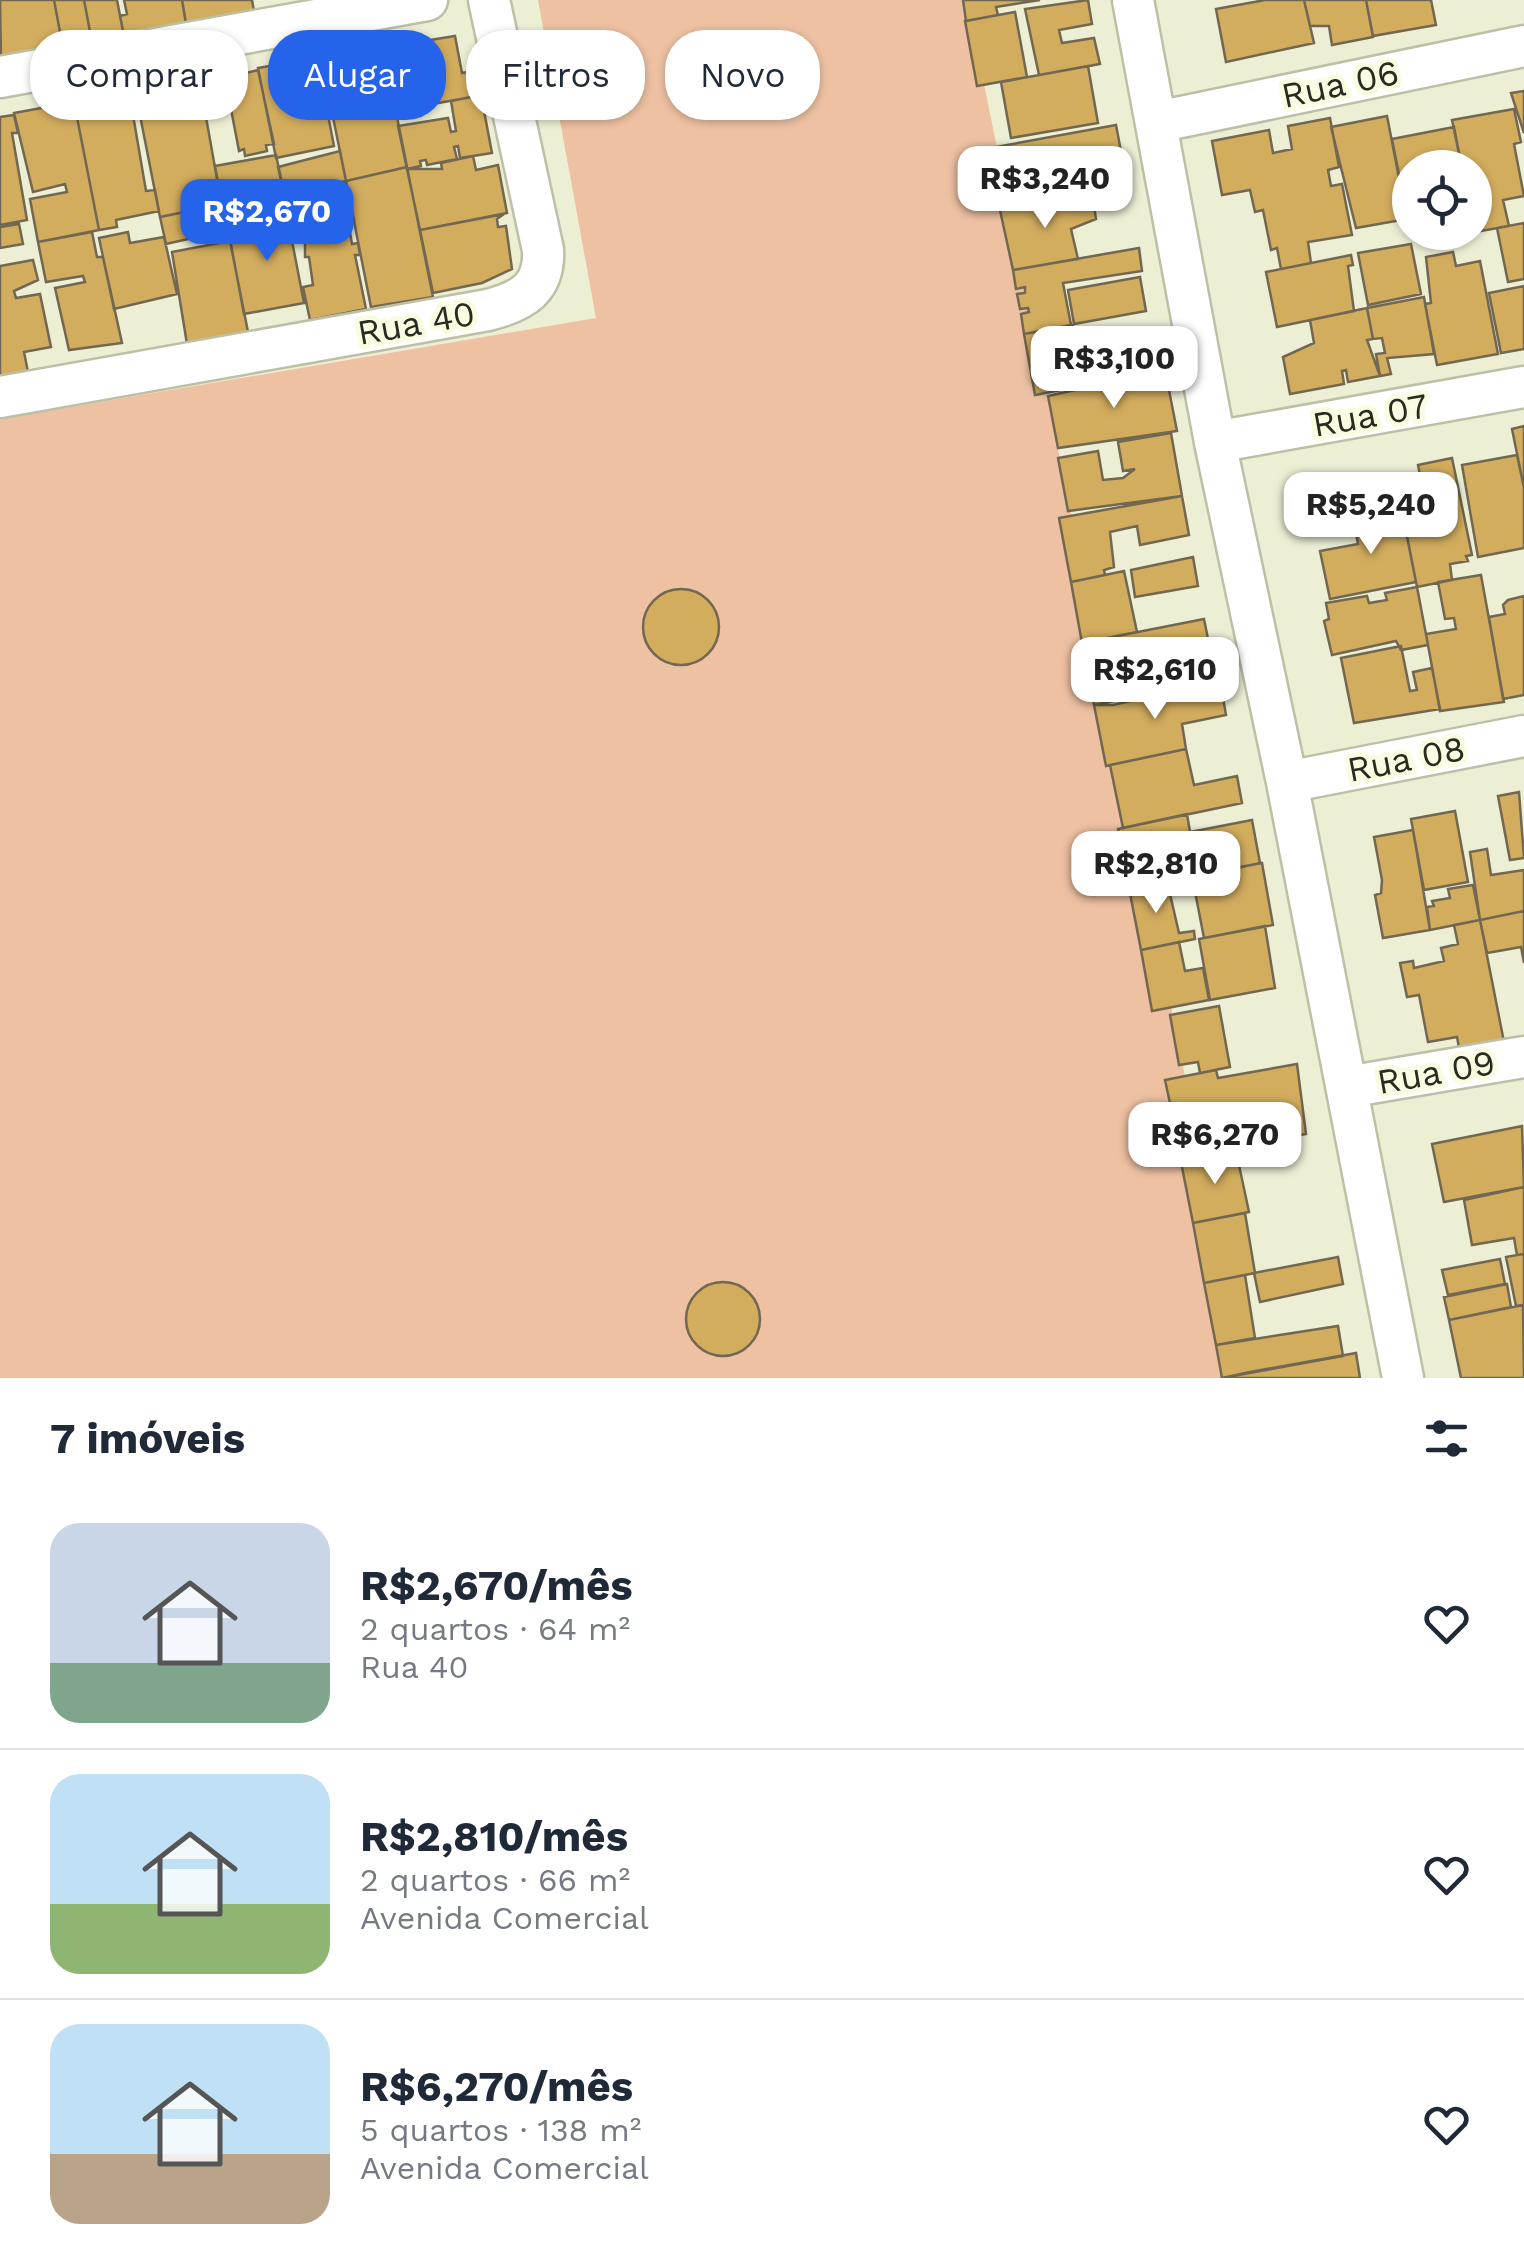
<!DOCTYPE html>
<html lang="pt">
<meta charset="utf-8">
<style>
:root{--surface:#fff;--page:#f6f6f7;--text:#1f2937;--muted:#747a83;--line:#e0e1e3;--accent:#2563eb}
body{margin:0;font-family:"Work Sans",sans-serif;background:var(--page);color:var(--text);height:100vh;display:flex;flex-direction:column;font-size:38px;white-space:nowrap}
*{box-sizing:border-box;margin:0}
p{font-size:32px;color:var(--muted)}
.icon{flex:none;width:55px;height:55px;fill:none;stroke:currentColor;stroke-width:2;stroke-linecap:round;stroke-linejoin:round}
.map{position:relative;height:1378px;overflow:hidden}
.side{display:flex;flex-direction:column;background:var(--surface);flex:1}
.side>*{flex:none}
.hud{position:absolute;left:30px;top:30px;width:1000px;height:90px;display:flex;gap:20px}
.controls{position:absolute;left:1392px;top:150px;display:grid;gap:20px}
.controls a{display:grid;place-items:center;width:100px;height:100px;border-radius:50%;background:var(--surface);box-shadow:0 2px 8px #0004;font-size:50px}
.price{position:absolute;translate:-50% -85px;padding:0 22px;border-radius:20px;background:#fff;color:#222;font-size:32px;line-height:65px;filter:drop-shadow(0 2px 5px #0008)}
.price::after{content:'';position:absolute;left:50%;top:60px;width:30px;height:22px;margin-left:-15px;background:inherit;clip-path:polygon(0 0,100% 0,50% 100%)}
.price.current{background:var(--accent);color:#fff}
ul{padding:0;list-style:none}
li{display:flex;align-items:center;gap:30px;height:250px;padding:0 50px}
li+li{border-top:2px solid var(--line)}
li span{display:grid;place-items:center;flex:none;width:280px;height:200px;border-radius:30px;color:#555}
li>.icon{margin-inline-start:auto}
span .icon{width:120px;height:120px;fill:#fffc;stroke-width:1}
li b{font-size:42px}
h2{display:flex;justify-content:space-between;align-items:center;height:120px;padding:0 50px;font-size:42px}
.pill{padding:0 35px;border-radius:40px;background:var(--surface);box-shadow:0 2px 8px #0004;font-size:35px;line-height:90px}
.pill.current{background:var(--accent);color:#fff}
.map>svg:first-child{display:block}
.green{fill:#eec1a2}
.building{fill:#d3ad5e;stroke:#726751;stroke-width:2.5}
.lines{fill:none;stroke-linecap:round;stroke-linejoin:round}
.minor-casing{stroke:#bdc0a6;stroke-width:45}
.minor{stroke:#fff;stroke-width:40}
.labels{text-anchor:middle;stroke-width:10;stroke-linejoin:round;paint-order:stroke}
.street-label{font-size:35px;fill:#292a20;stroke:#fafce2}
</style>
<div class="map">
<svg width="1524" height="1378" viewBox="0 0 1524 1378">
<rect width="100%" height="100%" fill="#edefd5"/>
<path class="green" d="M538,0H967L1206,1180L1242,1378H0V419L596,318Z"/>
<path class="building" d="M0,0H54L63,48L1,59Z
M54,0H84L92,42L63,48Z
M84,0H117L124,36L92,42Z
M124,0H182L186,23L124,36L120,16L127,14Z
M182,0H252L254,11L186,24Z
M963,0H1040L996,7L998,15L966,21Z
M1088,0L1092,24L1059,30L1062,43L1094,38L1100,64L1039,75L1025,9Z
M1265,0H1304L1314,43L1226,62L1216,9Z
M1304,0H1366L1373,37L1332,45L1329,26H1310Z
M1366,0H1431L1436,25L1373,36Z
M1015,12L1027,77L977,86L965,21Z
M455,36L462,73L478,70L483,95L405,109L393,46Z
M321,57L326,79H321L334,146L276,158L258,68Z
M1088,66L1098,123L1011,138L1001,82Z
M258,70L274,144L266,145L267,151L245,156L244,149L239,151L227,88L240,86L238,75Z
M352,73L360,109L394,102L407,167L346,181L325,78Z
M199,78L219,190L186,197L189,211L160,217L136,95L137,90Z
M135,89L140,113L133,115L146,191L155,190L159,211L116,220L117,227L99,230L74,102Z
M1524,91V133L1511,93Z
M481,95L492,153L460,158L458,146L454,147L457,159L427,165L426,160L420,161L421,166L407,169L398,126L448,118L451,132L456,131L451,101Z
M74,102L99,230L38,242L30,199L67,192L65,184L33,192L14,113Z
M1514,109L1521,142L1514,144L1524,196L1503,200L1509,226L1475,232V168H1462L1452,120Z
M14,115L18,133H12L27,220L0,225V117Z
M1387,116L1407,219L1356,228L1331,127Z
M1330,118L1339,167L1328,170L1331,186L1342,184L1352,235L1308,242L1311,263L1281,269L1277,248L1271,250L1263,210L1255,212L1250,190L1222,195L1212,141L1269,130L1273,153L1292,149L1288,126Z
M1116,125L1128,188L1000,210L985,149Z
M1454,127L1460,158L1452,160L1453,168H1410V230L1392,139Z
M340,151L346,181L284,194L278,167Z
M276,155L284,192L222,204L215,166Z
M473,156L476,170L498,165L507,213L420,230L407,169H442L441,163Z
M407,167L433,297L371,307L346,181Z
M346,181L354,220L338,223L339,229L349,227L352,244L358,243L360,255H355L366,309L310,320L303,287L313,285L309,257H305V238L293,242L285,203L293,201L291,192Z
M1092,194L1096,219L1071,229L1078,259L1013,270L1000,210Z
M223,204L228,230L166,244L160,217Z
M286,210L304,303L244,314L229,234L252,230L249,217Z
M504,214L497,219L498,227L506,226L512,269L482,283L433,293L420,230Z
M1524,223V279L1508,282L1497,228Z
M19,224L23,244L0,248V227Z
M92,232L97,257H103L122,343L69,350L55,288L85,282L83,276L46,282L38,242Z
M128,232L130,243L164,237L177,294L114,309L99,238Z
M230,241L248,332L187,344L172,252Z
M1411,244L1421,294L1368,305L1358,253Z
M1139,248L1142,271L1063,283L1071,325L1024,334L1021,314L1029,312L1028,308L1020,309L1017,294L1025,293V287L1016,289L1013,270Z
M1453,252L1456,266L1480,261L1498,354L1437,365L1425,304L1431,303L1426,257Z
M1351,255L1353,265L1348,266L1354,311L1277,327L1266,272Z
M33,260L38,280L14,291L16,298L40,294L51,347L24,352L28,372L0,377V266Z
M1140,277L1146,311L1074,324L1068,290Z
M1524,286V349L1501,353L1489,293Z
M1424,297L1434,354L1387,358L1391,374L1380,376L1376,354L1385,353L1382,338L1373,339L1367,308Z
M1367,308L1373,339L1367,340L1380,376L1348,382L1346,370L1342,371L1344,384L1290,394L1283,357L1314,343L1310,320Z
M1073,325L1087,385L1035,395L1024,334Z
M1165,370L1177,431L1058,448L1048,396Z
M1524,426V488L1512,429Z
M1171,433L1182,496L1068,511L1058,458L1098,451L1103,480L1123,478L1135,469L1123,471L1118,442Z
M1517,455L1524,488V548L1478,557L1462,465Z
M1452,458L1472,555L1466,556L1468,561L1450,564L1452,580L1417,587L1396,479L1420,475L1418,465Z
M1182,496L1189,535L1140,545L1137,526L1110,532L1114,567L1104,570L1105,575L1071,582L1059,518Z
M1401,507L1416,582L1330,599L1320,551L1358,544L1353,517Z
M1193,557L1198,586L1135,597L1131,570Z
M1124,571L1137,632L1082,643L1071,582Z
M1481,575L1504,702L1440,711L1426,634L1456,629L1454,618L1445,619L1438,582Z
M1417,587L1428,645L1401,650L1396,641L1332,655L1324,621L1329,619L1326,603L1367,596L1369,603L1387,600L1385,593Z
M643 627a38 38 0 1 1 76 0a38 38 0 1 1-76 0Z
M1524,596V695L1503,699L1489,617L1505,614L1503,605L1508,600Z
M1204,619L1209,644L1181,654V648L1176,649L1177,656L1148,661L1154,693L1094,705L1082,643Z
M1401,646L1410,691L1417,690L1413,672L1432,668L1440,709L1354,723L1341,658Z
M1220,680L1226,715L1182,724L1186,749L1106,766L1094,705H1113Z
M1186,749L1194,785L1237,776L1242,803L1123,828L1110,765Z
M1519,792L1524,858L1510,860L1498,796Z
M1455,811L1468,882L1424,890L1411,819Z
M1187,814L1190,832L1252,820L1260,863L1233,869L1232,862L1216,864L1218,871L1129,888L1118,829Z
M1413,830L1430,930L1383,938L1375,895L1381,893L1382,880L1374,837Z
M1487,849L1491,875L1524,870V911L1480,920L1470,852Z
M1262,863L1273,925L1204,938L1192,876Z
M1167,881L1179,933L1194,931L1195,939L1141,950L1129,888Z
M1473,885L1480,920L1430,930L1427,907L1434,906L1432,901L1450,898L1448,889Z
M1524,911V963L1521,947L1487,953L1480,920Z
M1480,920L1504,1042L1460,1053L1457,1037L1428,1042L1419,995L1407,997L1400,963L1413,961L1414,968L1444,961L1441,948L1458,944L1454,925Z
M1265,926L1275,988L1210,1000L1199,939Z
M1179,942L1185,971L1203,968L1209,1000L1152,1011L1141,950Z
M1219,1006L1230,1067L1200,1073L1198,1062L1179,1065L1170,1015Z
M1297,1064L1306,1134L1230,1148L1221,1107L1173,1117L1165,1080L1216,1070L1218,1078Z
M1522,1126L1524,1187L1444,1202L1432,1144Z
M1236,1151L1249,1212L1193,1223L1181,1162Z
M1524,1187V1254L1517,1255L1514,1238L1472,1245L1464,1200Z
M1245,1213L1255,1273L1204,1283L1193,1223Z
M1523,1254H1524V1312L1523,1305L1516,1306L1506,1257Z
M1338,1257L1343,1284L1260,1302L1254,1273Z
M1500,1259L1505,1284L1448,1295L1442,1270Z
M1245,1275L1255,1338L1216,1345L1204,1283Z
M686 1319a37 37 0 1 1 74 0a37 37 0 1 1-74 0Z
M1507,1284L1511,1307L1449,1320L1444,1297Z
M1523,1305L1524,1378H1461L1449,1320Z
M1338,1326L1343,1356L1222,1378L1216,1345Z
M1356,1353L1360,1378H1222L1250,1372Z"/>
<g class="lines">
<defs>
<path id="minor" d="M1133,0L1215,442L1287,782L1403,1378
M0,77L427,0
M1157,122L1524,46
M0,397L488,310C523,301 545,288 543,250L489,0
M1215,442L1524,387
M1287,782L1524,736
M1347,1087L1524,1057"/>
</defs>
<use href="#minor" class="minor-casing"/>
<use href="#minor" class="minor"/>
</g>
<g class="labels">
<g class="street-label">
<text transform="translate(1340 84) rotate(-12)" y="12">Rua 06</text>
<text transform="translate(416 323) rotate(-10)" y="12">Rua 40</text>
<text transform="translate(1370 415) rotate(-10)" y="12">Rua 07</text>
<text transform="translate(1406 759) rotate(-11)" y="12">Rua 08</text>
<text transform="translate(1436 1072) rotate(-10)" y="12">Rua 09</text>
</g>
</g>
</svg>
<div class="controls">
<a><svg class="icon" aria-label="locate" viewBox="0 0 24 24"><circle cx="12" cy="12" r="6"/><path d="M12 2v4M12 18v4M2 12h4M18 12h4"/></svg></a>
</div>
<b class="price" style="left:1045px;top:231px">R$3,240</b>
<b class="price current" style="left:267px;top:264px">R$2,670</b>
<b class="price" style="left:1114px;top:411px">R$3,100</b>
<b class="price" style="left:1371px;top:557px">R$5,240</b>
<b class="price" style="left:1155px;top:722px">R$2,610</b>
<b class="price" style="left:1156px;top:916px">R$2,810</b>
<b class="price" style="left:1215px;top:1187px">R$6,270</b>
<div class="hud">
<a class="pill">Comprar</a>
<a class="pill current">Alugar</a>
<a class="pill">Filtros</a>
<a class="pill">Novo</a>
</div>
</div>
<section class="side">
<h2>7 imóveis<svg class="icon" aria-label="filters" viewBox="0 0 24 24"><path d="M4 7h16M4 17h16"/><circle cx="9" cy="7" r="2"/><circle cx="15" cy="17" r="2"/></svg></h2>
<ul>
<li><span style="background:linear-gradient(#c9d6e8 70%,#7fa58c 0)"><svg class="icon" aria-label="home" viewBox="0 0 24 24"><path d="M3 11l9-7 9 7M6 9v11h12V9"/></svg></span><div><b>R$2,670/mês</b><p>2 quartos · 64 m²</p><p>Rua 40</p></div><svg class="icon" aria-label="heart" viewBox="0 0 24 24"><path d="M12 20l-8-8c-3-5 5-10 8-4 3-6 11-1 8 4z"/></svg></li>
<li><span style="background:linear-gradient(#bfe0f5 65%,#8fb573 0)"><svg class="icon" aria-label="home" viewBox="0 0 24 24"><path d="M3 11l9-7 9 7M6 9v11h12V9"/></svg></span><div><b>R$2,810/mês</b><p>2 quartos · 66 m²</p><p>Avenida Comercial</p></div><svg class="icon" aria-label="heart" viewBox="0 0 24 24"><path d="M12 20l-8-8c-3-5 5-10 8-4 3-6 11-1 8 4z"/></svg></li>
<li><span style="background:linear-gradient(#bfe0f5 65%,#b9a48a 0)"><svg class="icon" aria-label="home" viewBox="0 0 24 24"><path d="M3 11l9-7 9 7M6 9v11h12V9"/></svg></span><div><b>R$6,270/mês</b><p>5 quartos · 138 m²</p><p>Avenida Comercial</p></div><svg class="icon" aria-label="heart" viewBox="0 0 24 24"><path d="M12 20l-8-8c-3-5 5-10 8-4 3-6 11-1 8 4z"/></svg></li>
</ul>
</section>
